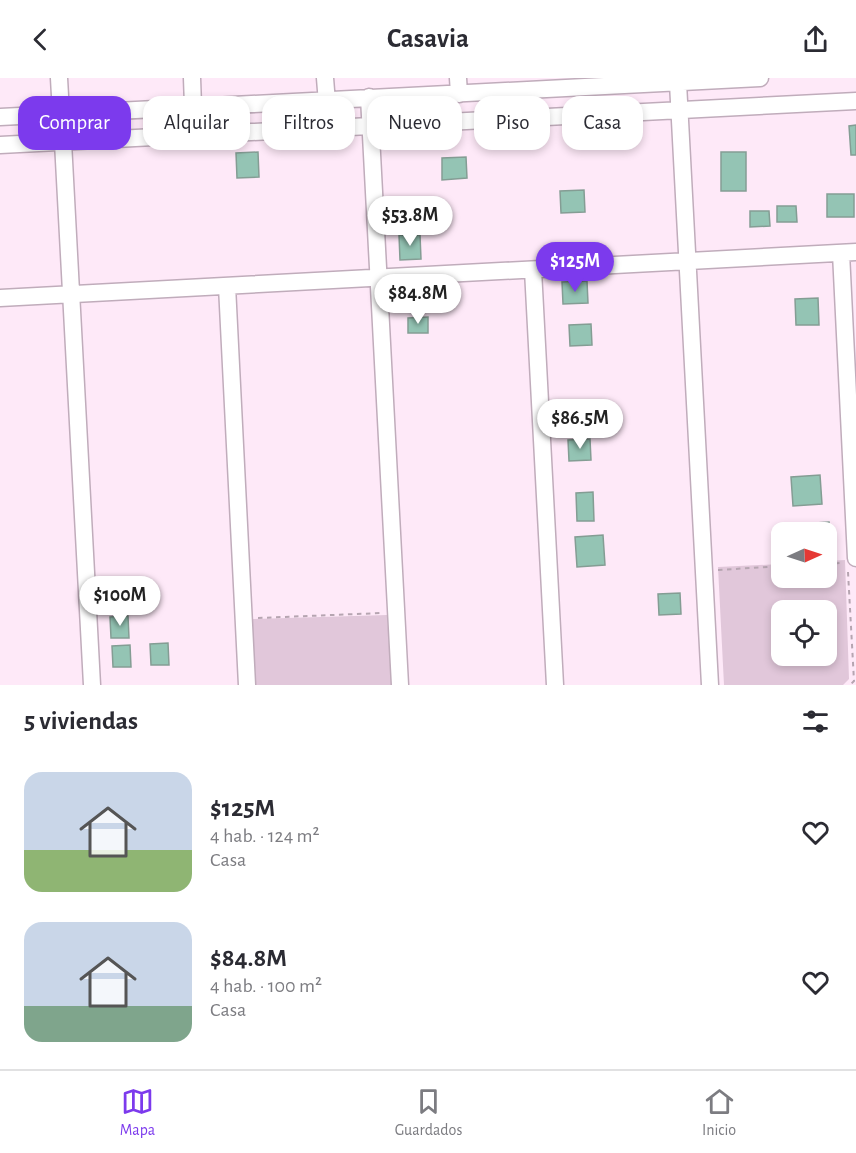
<!DOCTYPE html>
<html lang="es">
<meta charset="utf-8">
<style>
:root{--surface:#fff;--page:#f2f2f3;--text:#2b2b33;--muted:#7c7c81;--line:#e1e1e2;--accent:#7c3aed}
body{margin:0;font-family:"Alegreya Sans",sans-serif;background:var(--page);color:var(--text);height:100vh;display:flex;flex-direction:column;font-size:22px;white-space:nowrap}
*{box-sizing:border-box;margin:0}
p{font-size:20px;color:var(--muted)}
.icon{flex:none;width:33px;height:33px;fill:none;stroke:currentColor;stroke-width:2;stroke-linecap:round;stroke-linejoin:round}
.map{position:relative;height:607px;overflow:hidden}
.drawer{display:flex;flex-direction:column;background:var(--surface);flex:1}
.drawer>*{flex:none}
.banner{position:absolute;left:18px;top:18px;width:820px;height:54px;display:flex;gap:12px}
.needle{width:39px;rotate:87deg}
.tools{position:absolute;left:771px;top:444px;display:grid;gap:12px}
.tools a{display:grid;place-items:center;width:66px;height:66px;border-radius:12px;background:var(--surface);box-shadow:0 3px 9px #0003;font-size:30px}
.price{position:absolute;translate:-50% -51px;padding:0 14px;border-radius:21px;background:#fff;color:#222;font-size:20px;line-height:39px;filter:drop-shadow(0 2px 3px #0008)}
.price::after{content:'';position:absolute;left:50%;top:36px;width:18px;height:14px;margin-left:-9px;background:inherit;clip-path:polygon(0 0,100% 0,50% 100%)}
.price.current{background:var(--accent);color:#fff}
ul{padding:0;list-style:none}
li{display:flex;align-items:center;gap:18px;height:150px;padding:0 24px}
li span{display:grid;place-items:center;flex:none;width:168px;height:120px;border-radius:18px;color:#555}
li>.icon{margin-inline-start:auto}
span .icon{width:72px;height:72px;fill:#fffc;stroke-width:1}
li b{font-size:26px}
h2{display:flex;justify-content:space-between;align-items:center;height:72px;padding:0 24px;font-size:26px}
.pill{padding:0 21px;border-radius:18px;background:var(--surface);box-shadow:0 3px 9px #0003;font-size:21px;line-height:54px}
.pill.current{background:var(--accent);color:#fff}
header{display:flex;justify-content:space-between;align-items:center;height:78px;padding:0 24px;background:var(--surface);font-size:27px;font-weight:600}
.dock{display:flex;justify-content:space-around;align-items:center;height:84px;border-top:2px solid var(--line);background:var(--surface);font-size:16px;color:var(--muted)}
.dock a{display:grid;justify-items:center;gap:3px}
.dock .current{color:var(--accent)}
.map>svg:first-child{display:block}
.green{fill:#e1c7da;fill-rule:evenodd}
.building{fill:#94c4b4;stroke:#849d94;stroke-width:1.5}
.lines{fill:none;stroke-linecap:round;stroke-linejoin:round}
.minor-casing{stroke:#c0acbb;stroke-width:19}
.path{stroke:#b6a5b1;stroke-width:2;stroke-dasharray:4.5 4.5;stroke-linecap:butt}
.minor{stroke:#fff;stroke-width:16}
</style>
<header><svg class="icon" aria-label="back" viewBox="0 0 24 24"><path d="M15 5l-7 7 7 7"/></svg>Casavia<svg class="icon" aria-label="share" viewBox="0 0 24 24"><path d="M12 15V3M7 8l5-5 5 5M5 13v7h14v-7"/></svg></header>
<div class="map">
<svg width="856" height="607" viewBox="0 0 856 607">
<rect width="100%" height="100%" fill="#fee9f8"/>
<path class="green" d="M845,482L849,601L843,607H724L718,489L781,486L782,500H826L827,483ZM782,532H826V578H782Z
M387,537L392,607H256L252,541Z"/>
<path class="building" d="M856,47V77H851L849,48Z
M258,74L259,99L237,100L236,75Z
M721,74H746V113H721Z
M466,79L467,100L442,102V80Z
M584,112L585,134L561,135L560,113Z
M827,116H854V139H827Z
M777,128H796L797,144H777Z
M750,133H769L770,148L750,149Z
M399,157H420L421,181L400,182Z
M587,203L588,225L563,226L562,204Z
M818,220L819,247H796L795,221Z
M428,239V255H408V240Z
M591,246L592,267L570,268L569,247Z
M590,361L591,382L569,383L568,362Z
M820,397L822,426L793,428L791,399Z
M593,414L594,443H577L576,415Z
M829,444L831,474H826V454H801V446Z
M603,457L605,487L577,489L575,459Z
M680,515L681,536L659,537L658,516Z
M128,538L129,560H111L110,539Z
M168,565L169,587H151L150,566Z
M130,567L131,589H113L112,568Z"/>
<g class="lines">
<defs>
<path id="minor" d="M59,0L61,36
M192,0L194,56
M325,0L329,50
M458,0L459,16
M678,5L710,607
M369,19L400,607
M0,39L760,0
M63,64L92,607
M0,67L856,23
M841,175L856,480
M533,192L555,607
M227,208L247,607
M0,220L856,174"/>
</defs>
<use href="#minor" class="minor-casing"/>
<path class="path" d="M826,486L841,485
M718,492L782,488
M848,494L854,603L850,607
M258,540L382,535"/>
<use href="#minor" class="minor"/>
</g>
</svg>
<div class="tools">
<a><svg class="needle" viewBox="-14 -14 28 28"><path d="M0-13l5 13h-10z" fill="#e53935"/><path d="M0 13l5-13h-10z" fill="#7c7c81"/></svg></a>
<a><svg class="icon" aria-label="locate" viewBox="0 0 24 24"><circle cx="12" cy="12" r="6"/><path d="M12 2v4M12 18v4M2 12h4M18 12h4"/></svg></a>
</div>
<b class="price" style="left:410px;top:169px">$53.8M</b>
<b class="price current" style="left:575px;top:215px">$125M</b>
<b class="price" style="left:418px;top:247px">$84.8M</b>
<b class="price" style="left:580px;top:372px">$86.5M</b>
<b class="price" style="left:120px;top:549px">$100M</b>
<div class="banner">
<a class="pill current">Comprar</a>
<a class="pill">Alquilar</a>
<a class="pill">Filtros</a>
<a class="pill">Nuevo</a>
<a class="pill">Piso</a>
<a class="pill">Casa</a>
</div>
</div>
<section class="drawer">
<h2>5 viviendas<svg class="icon" aria-label="filters" viewBox="0 0 24 24"><path d="M4 7h16M4 17h16"/><circle cx="9" cy="7" r="2"/><circle cx="15" cy="17" r="2"/></svg></h2>
<ul>
<li><span style="background:linear-gradient(#c9d6e8 65%,#8fb573 0)"><svg class="icon" aria-label="home" viewBox="0 0 24 24"><path d="M3 11l9-7 9 7M6 9v11h12V9"/></svg></span><div><b>$125M</b><p>4 hab. · 124 m²</p><p>Casa</p></div><svg class="icon" aria-label="heart" viewBox="0 0 24 24"><path d="M12 20l-8-8c-3-5 5-10 8-4 3-6 11-1 8 4z"/></svg></li>
<li><span style="background:linear-gradient(#c9d6e8 70%,#7fa58c 0)"><svg class="icon" aria-label="home" viewBox="0 0 24 24"><path d="M3 11l9-7 9 7M6 9v11h12V9"/></svg></span><div><b>$84.8M</b><p>4 hab. · 100 m²</p><p>Casa</p></div><svg class="icon" aria-label="heart" viewBox="0 0 24 24"><path d="M12 20l-8-8c-3-5 5-10 8-4 3-6 11-1 8 4z"/></svg></li>
</ul>
</section>
<nav class="dock">
<a class="current"><svg class="icon" aria-label="map" viewBox="0 0 24 24"><path d="M3 6l6-2 6 2 6-2v14l-6 2-6-2-6 2zM9 4v14M15 6v14"/></svg>Mapa</a>
<a><svg class="icon" aria-label="saved" viewBox="0 0 24 24"><path d="M7 4h10v16l-5-4-5 4z"/></svg>Guardados</a>
<a><svg class="icon" aria-label="home" viewBox="0 0 24 24"><path d="M3 11l9-7 9 7M6 9v11h12V9"/></svg>Inicio</a>
</nav>
